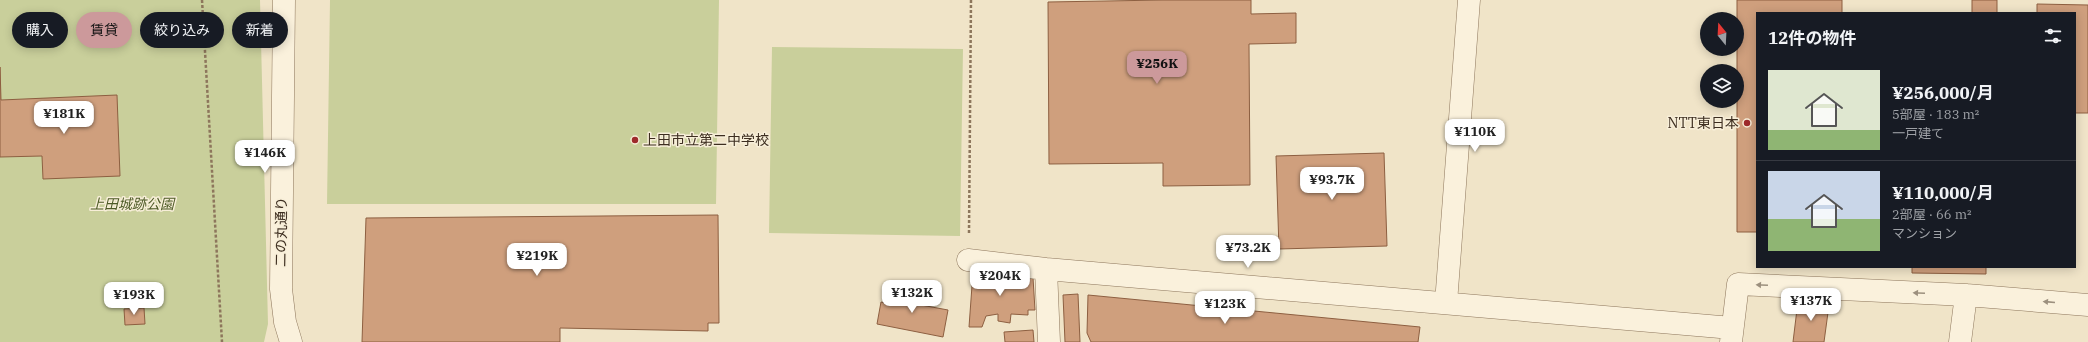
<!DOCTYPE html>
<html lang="ja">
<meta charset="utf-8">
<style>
:root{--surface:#171b24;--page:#242831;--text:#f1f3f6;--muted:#9ea1a6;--line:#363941;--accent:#cc999b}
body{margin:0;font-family:"IBM Plex Serif","Noto Sans JP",serif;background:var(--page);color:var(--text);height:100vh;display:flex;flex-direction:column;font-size:15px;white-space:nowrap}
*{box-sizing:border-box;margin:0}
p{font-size:13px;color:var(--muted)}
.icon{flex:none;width:22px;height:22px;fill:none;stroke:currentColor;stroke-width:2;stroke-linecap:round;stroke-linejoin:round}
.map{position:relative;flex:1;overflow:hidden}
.drawer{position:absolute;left:1756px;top:12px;width:320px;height:256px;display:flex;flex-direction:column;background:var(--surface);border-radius:0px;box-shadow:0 2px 10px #0003}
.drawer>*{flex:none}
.top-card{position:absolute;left:12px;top:12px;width:380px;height:36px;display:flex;gap:8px}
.needle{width:26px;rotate:342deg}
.buttons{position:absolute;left:1700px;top:12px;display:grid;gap:8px}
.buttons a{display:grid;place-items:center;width:44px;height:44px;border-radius:50%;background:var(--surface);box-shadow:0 2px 10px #0003;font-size:20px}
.price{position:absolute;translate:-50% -34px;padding:0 9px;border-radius:8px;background:#fff;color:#222;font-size:13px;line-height:26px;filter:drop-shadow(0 1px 2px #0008)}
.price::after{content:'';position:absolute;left:50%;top:24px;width:12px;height:9px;margin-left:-6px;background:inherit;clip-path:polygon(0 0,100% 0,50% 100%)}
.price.on{background:var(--accent);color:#111}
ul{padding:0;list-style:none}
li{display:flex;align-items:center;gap:12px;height:100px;padding:0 12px}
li+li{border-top:1px solid var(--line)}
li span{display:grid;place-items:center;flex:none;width:112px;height:80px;border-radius:0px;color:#555}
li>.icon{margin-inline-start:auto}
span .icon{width:48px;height:48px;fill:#fffc;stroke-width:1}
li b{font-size:17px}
h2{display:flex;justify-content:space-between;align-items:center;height:48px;padding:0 12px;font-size:17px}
.tag{padding:0 14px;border-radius:18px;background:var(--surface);box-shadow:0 2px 10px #0003;font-size:14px;line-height:36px}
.tag.on{background:var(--accent);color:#111}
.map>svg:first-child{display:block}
.green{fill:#c9cf9b}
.building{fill:#cf9f7d;stroke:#8d5f41}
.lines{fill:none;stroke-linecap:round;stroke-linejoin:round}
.minor-casing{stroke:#8d765c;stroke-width:23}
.path{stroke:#8d765c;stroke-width:2.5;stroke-dasharray:3 2;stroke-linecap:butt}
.minor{stroke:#faf1dc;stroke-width:22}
.oneway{fill:#9c907e}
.poi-dot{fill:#9e2a2b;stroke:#f7eed8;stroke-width:1.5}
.labels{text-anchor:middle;stroke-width:3;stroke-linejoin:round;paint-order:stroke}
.poi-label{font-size:14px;fill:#3d2e20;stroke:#f7eed8;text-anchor:end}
.park-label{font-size:14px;font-style:italic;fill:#4d5a26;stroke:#f7eed8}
.street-label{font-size:14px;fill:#3d2e20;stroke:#f7eed8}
</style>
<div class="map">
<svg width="2088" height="342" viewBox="0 0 2088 342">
<rect width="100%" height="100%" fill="#f0e4c8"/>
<path class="green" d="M0,0H260L268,324L264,342H0Z
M330,0H719L716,204H327Z
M772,47L963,49L960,236L769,233Z"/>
<path class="building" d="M1163,0H1251V14L1296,13V43L1249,44L1250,185L1163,186V163L1049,164L1048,2Z
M1737,0H1842V13H1757V232H1737Z
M1972,0H1997V13H1972Z
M2037,4L2088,5V113H2075V13H2037Z
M0,67L1,100L117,95L120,176L43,179L42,156L0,157Z
M1384,153L1387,246L1279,249L1276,156Z
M718,215L719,323H708V331L560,328V342H362L366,218Z
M1912,267H1986V274L1912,273Z
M973,272L1033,278L1035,310H1028V315L1011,314L1010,323L998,321V314L986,316L982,327H969Z
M893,288L923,293L921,305L948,310L943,337L877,324L881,302L890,304Z
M1078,294L1080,342H1065L1063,295Z
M1088,295L1420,327L1418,342H1091L1087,333Z
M1798,301L1829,305L1824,342H1793Z
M144,308L145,324L125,325L124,309Z
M1033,330L1034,342H1005L1004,332Z"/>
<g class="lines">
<defs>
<path id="minor" d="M284,0L281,289L285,322L291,342
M968,260L1046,269L1732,328
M1046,269L1049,342
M1446,303L1469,0
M1731,342L1738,284L1966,295L2088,305
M1960,342L1966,295"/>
</defs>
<use href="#minor" class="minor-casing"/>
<path class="path" d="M202,0L222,342
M969,233L971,0"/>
<use href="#minor" class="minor"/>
</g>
<defs><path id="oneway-solid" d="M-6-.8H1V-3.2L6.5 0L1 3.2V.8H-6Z"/></defs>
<g class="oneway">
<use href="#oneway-solid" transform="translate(1762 285) rotate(-177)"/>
<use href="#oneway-solid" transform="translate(1919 293) rotate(-177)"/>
<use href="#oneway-solid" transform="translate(2049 302) rotate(-175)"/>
</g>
<g class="poi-dot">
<circle cx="1747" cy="123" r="4"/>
<circle cx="635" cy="140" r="4"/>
</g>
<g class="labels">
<g class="poi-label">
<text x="1739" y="128">NTT東日本</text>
<text x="643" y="145" text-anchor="start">上田市立第二中学校</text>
</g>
<g class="park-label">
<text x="132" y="209">上田城跡公園</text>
</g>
<g class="street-label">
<text transform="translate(281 232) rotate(-89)" y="5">二の丸通り</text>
</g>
</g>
</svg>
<div class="buttons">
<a><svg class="needle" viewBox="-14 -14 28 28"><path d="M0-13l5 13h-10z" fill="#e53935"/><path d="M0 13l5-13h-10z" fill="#9ea1a6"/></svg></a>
<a><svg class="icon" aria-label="layers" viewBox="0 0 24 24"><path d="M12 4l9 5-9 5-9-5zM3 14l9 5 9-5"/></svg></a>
</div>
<b class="price on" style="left:1157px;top:85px">¥256K</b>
<b class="price" style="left:64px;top:135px">¥181K</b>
<b class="price" style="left:1475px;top:153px">¥110K</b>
<b class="price" style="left:265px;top:174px">¥146K</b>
<b class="price" style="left:1332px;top:201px">¥93.7K</b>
<b class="price" style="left:1248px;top:269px">¥73.2K</b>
<b class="price" style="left:537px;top:277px">¥219K</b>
<b class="price" style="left:1000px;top:297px">¥204K</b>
<b class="price" style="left:912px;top:314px">¥132K</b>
<b class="price" style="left:134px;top:316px">¥193K</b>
<b class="price" style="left:1811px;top:322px">¥137K</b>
<b class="price" style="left:1225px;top:325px">¥123K</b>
<div class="top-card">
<a class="tag">購入</a>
<a class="tag on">賃貸</a>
<a class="tag">絞り込み</a>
<a class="tag">新着</a>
</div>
<section class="drawer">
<h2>12件の物件<svg class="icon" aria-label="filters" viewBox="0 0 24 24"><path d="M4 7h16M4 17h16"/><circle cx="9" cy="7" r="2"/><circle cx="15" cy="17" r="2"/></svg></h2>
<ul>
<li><span style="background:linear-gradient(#dfe7d0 75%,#8fb573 0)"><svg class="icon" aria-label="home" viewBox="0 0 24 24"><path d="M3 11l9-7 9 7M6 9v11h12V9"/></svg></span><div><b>¥256,000/月</b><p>5部屋 · 183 m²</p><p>一戸建て</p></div></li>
<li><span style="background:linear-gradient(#c9d6e8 60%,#8fb573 0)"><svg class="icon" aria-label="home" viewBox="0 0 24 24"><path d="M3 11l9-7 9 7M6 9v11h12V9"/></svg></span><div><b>¥110,000/月</b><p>2部屋 · 66 m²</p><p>マンション</p></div></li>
</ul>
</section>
</div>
